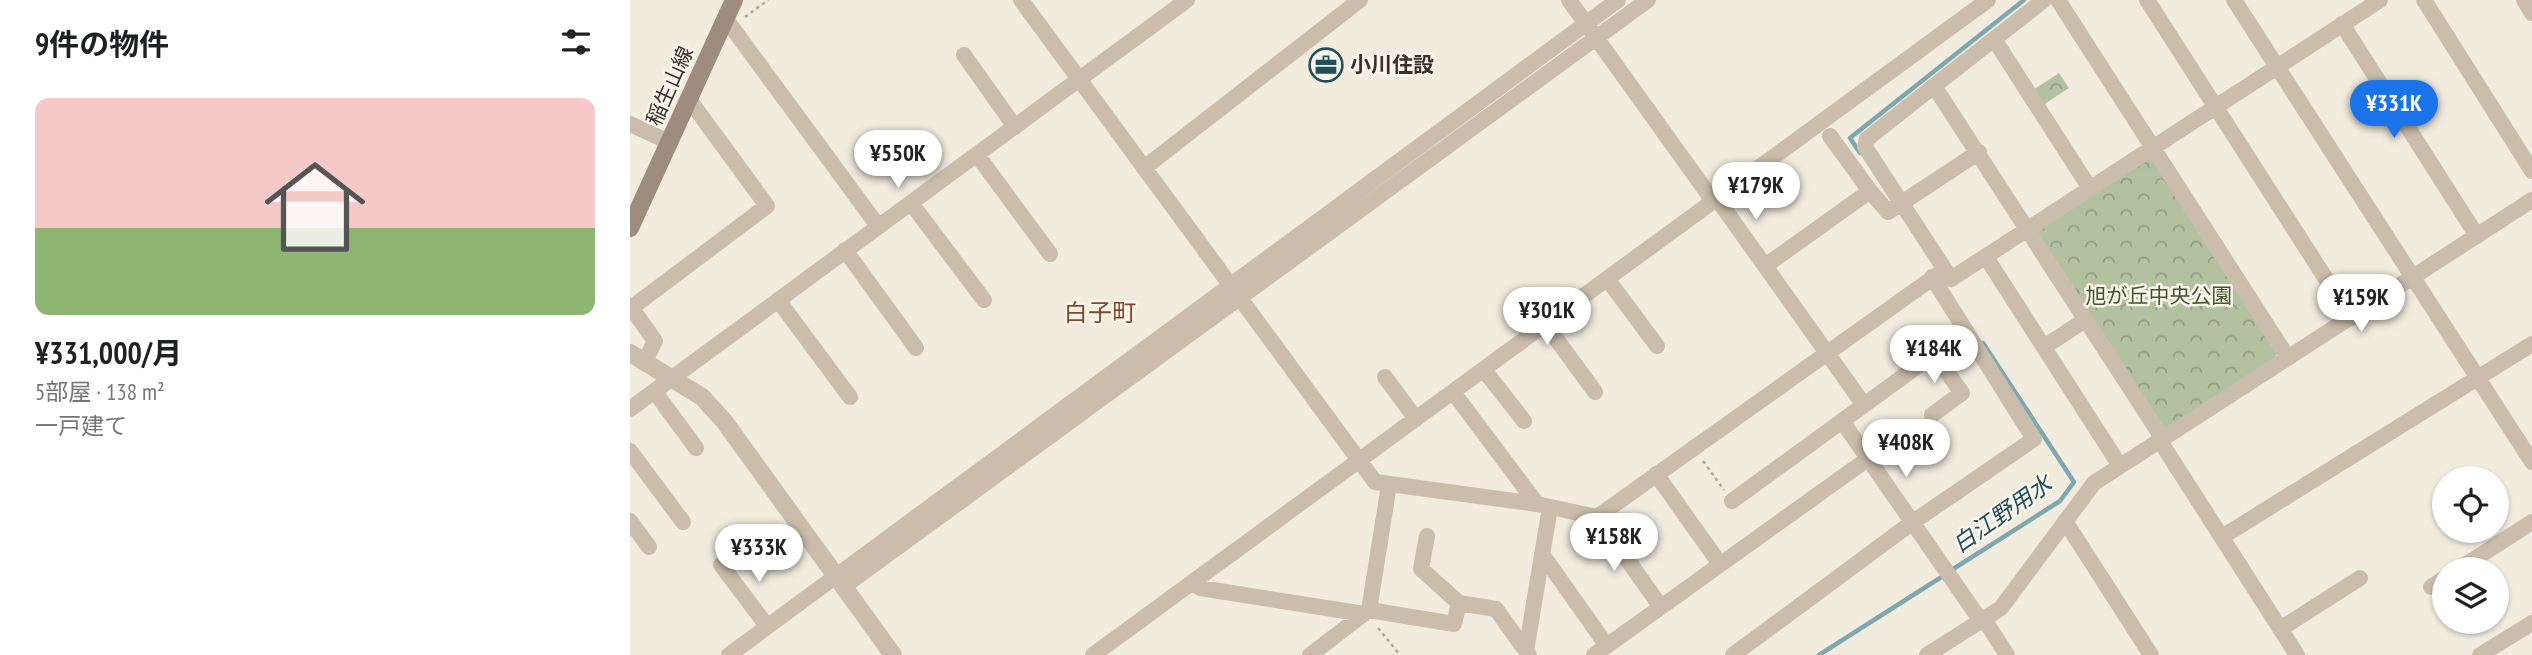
<!DOCTYPE html>
<html lang="ja">
<meta charset="utf-8">
<style>
:root{--surface:#fff;--page:#f2f2f2;--text:#202124;--muted:#757577;--accent:#1a73e8}
body{margin:0;font-family:"PT Sans Narrow","Noto Sans JP",sans-serif;background:var(--page);color:var(--text);height:100vh;display:flex;flex-direction:column;font-size:26px;white-space:nowrap}
*{box-sizing:border-box;margin:0}
p{font-size:23px;color:var(--muted)}
.icon{flex:none;width:38px;height:38px;fill:none;stroke:currentColor;stroke-width:2;stroke-linecap:round;stroke-linejoin:round}
.map{position:relative;flex:1;overflow:hidden}
.panel{display:flex;flex-direction:column;background:var(--surface);width:630px}
.panel>*{flex:none}
.controls{position:absolute;left:1802px;top:466px;display:grid;gap:14px}
.controls a{display:grid;place-items:center;width:77px;height:77px;border-radius:50%;background:var(--surface);box-shadow:0 2px 5px #0004;font-size:35px}
.price{position:absolute;translate:-50% -60px;padding:0 16px;border-radius:24px;background:#fff;color:#222;font-size:23px;line-height:46px;filter:drop-shadow(0 2px 4px #0008)}
.price::after{content:'';position:absolute;left:50%;top:42px;width:21px;height:16px;margin-left:-10px;background:inherit;clip-path:polygon(0 0,100% 0,50% 100%)}
.price.selected{background:var(--accent);color:#fff}
ul{padding:0;list-style:none}
li{display:grid;align-content:center;gap:14px;height:371px;padding:0 35px}
li span{display:grid;place-items:center;height:217px;border-radius:14px;color:#555}
li>.icon{margin-inline-start:auto}
span .icon{width:126px;height:126px;fill:#fffc;stroke-width:1}
li b{font-size:30px}
h2{display:flex;justify-content:space-between;align-items:center;height:84px;padding:0 35px;font-size:30px}
main{display:flex;flex:1;min-height:0}
.map>svg:first-child{display:block}
.park{fill:url(#park-crowns)}
.lines{fill:none;stroke-linecap:round;stroke-linejoin:round}
.stream{stroke:#7fa7af;stroke-width:4.5}
.path{stroke:#b6a795;stroke-width:2.5;stroke-dasharray:3.5 3.5;stroke-linecap:butt}
.minor{stroke:#cbbdab;stroke-width:16}
.tertiary{stroke:#cbbdab;stroke-width:18}
.secondary{stroke:#9e8d7c;stroke-width:18}
.labels{text-anchor:middle;stroke-width:5;stroke-linejoin:round;paint-order:stroke}
.poi-label{font-size:21px;font-weight:bold;fill:#39302a;stroke:#faf5ec;text-anchor:start}
.street-label{font-size:21px;fill:#39302a;stroke:#faf5ec}
.park-label{font-size:21px;fill:#43562e;stroke:#faf5ec}
.water-label{font-size:23px;font-style:italic;fill:#204f59;stroke:#faf5ec}
.quarter-label{font-size:24px;fill:#864725;stroke:#faf5ec}
</style>
<main>
<section class="panel">
<h2>9件の物件<svg class="icon" aria-label="filters" viewBox="0 0 24 24"><path d="M4 7h16M4 17h16"/><circle cx="9" cy="7" r="2"/><circle cx="15" cy="17" r="2"/></svg></h2>
<ul>
<li><span style="background:linear-gradient(#f6c9c9 60%,#8fb573 0)"><svg class="icon" aria-label="home" viewBox="0 0 24 24"><path d="M3 11l9-7 9 7M6 9v11h12V9"/></svg></span><div><b>¥331,000/月</b><p>5部屋 · 138 m²</p><p>一戸建て</p></div></li>
</ul>
</section>
<div class="map">
<svg width="1902" height="655" viewBox="0 0 1902 655">
<defs>
<pattern id="park-crowns" width="20" height="18" patternUnits="userSpaceOnUse" patternTransform="scale(1.75)"><rect width="20" height="18" fill="#b2c19f"/><path d="M2 6a3 3 0 1 1 6 0M12 15a3 3 0 1 1 6 0" fill="none" stroke="#929d82"/></pattern>
</defs>
<rect width="100%" height="100%" fill="#f2ecdf"/>
<path class="park" d="M1429,73L1439,88L1413,105L1403,90Z
M1516,157L1523,158L1647,352L1644,362L1538,430L1532,427L1407,234L1412,225Z"/>
<g class="lines">
<path class="stream" d="M1230,153L1220,138L1394,0
M1320,571L1430,501L1444,482L1353,343
M1189,655L1313,576"/>
<path class="path" d="M115,17L138,0
M1073,461L1094,490
M748,628L770,655"/>
<path class="minor" d="M391,0L745,482L907,504L967,517L1314,270
M939,0L1084,202
M1414,0L1304,86L1533,439
M1428,0L1658,358
M1517,0L1721,318
M1604,0L1902,462
M1794,0L1902,171
M1894,0L1902,13
M95,18L248,226
M1712,24L1847,236
M1364,39L1459,187
M334,55L385,127
M1304,86L1237,139L1235,147L1321,279L1750,0
M0,124L39,142
M1200,136L1240,191
M348,156L420,254
M514,168L730,0
M1088,200L1234,405L1102,501
M281,203L354,300
M215,250L286,348
M1356,257L1490,466
M1135,266L1240,191L1258,212L1349,152
M978,280L1027,346
M148,300L220,397
M0,306L25,341L15,361
M1,308L137,206L58,98
M916,325L965,392
M1414,347L1455,320
M854,370L894,421
M755,377L786,419
M25,392L66,448
M823,392L907,504
M1234,405L1304,354L1332,393L1302,415
M0,409L557,0
M1212,421L1351,621
M1530,441L1667,655
M0,451L53,522
M1026,474L1090,564
M967,517L1031,607
M0,521L19,547
M1435,521L1521,655
M797,536L791,569L829,603L866,609L896,651
M1592,537L1902,344
M912,554L977,646
M91,565L137,626
M1829,569L1902,522
M563,582L570,588L734,614
M213,587L1018,0
M1801,587L1815,578
M739,610L824,624L829,603
M1354,619L1377,655
M1650,629L1730,578
M99,655L988,0
M463,655L1358,0
M680,655L739,610L759,485
M899,655L896,651L920,507
M964,655L1239,458
M1103,655L1283,522L1404,439L1302,277
M1297,655L1371,608L1464,483L1902,200
M1850,655L1902,623"/>
<path class="tertiary" d="M0,353L72,397L94,421L263,655"/>
<path class="secondary" d="M0,228L104,0"/>
</g>
<defs>
<symbol id="office-ring" viewBox="-11 -11 22 22"><circle r="9.5" fill="#faf5ec" stroke="#204f59" stroke-width="1.5"/><path d="M-6-3h4V-5.5h4V-3h4V5H-6ZM-1-4.5V-3h2v-1.5ZM-6 0V1H6V0Z" fill="#204f59"/></symbol>
</defs>
<g fill-rule="evenodd">
<use href="#office-ring" x="677" y="46" width="38" height="38"/>
</g>
<g class="labels">
<g class="poi-label">
<text x="720" y="72">小川住設</text>
</g>
<g class="street-label">
<text transform="translate(40 86) rotate(-66)" y="7">稲生山線</text>
</g>
<g class="park-label">
<text x="1529" y="303">旭が丘中央公園</text>
</g>
<g class="water-label">
<text transform="translate(1372 514) rotate(-35)" y="8">白江野用水</text>
</g>
<g class="quarter-label">
<text x="470" y="321">白子町</text>
</g>
</g>
</svg>
<div class="controls">
<a><svg class="icon" aria-label="locate" viewBox="0 0 24 24"><circle cx="12" cy="12" r="6"/><path d="M12 2v4M12 18v4M2 12h4M18 12h4"/></svg></a>
<a><svg class="icon" aria-label="layers" viewBox="0 0 24 24"><path d="M12 4l9 5-9 5-9-5zM3 14l9 5 9-5"/></svg></a>
</div>
<b class="price selected" style="left:1764px;top:140px">¥331K</b>
<b class="price" style="left:268px;top:190px">¥550K</b>
<b class="price" style="left:1126px;top:222px">¥179K</b>
<b class="price" style="left:1731px;top:334px">¥159K</b>
<b class="price" style="left:917px;top:347px">¥301K</b>
<b class="price" style="left:1304px;top:385px">¥184K</b>
<b class="price" style="left:1276px;top:479px">¥408K</b>
<b class="price" style="left:984px;top:573px">¥158K</b>
<b class="price" style="left:129px;top:584px">¥333K</b>
</div>
</main>
